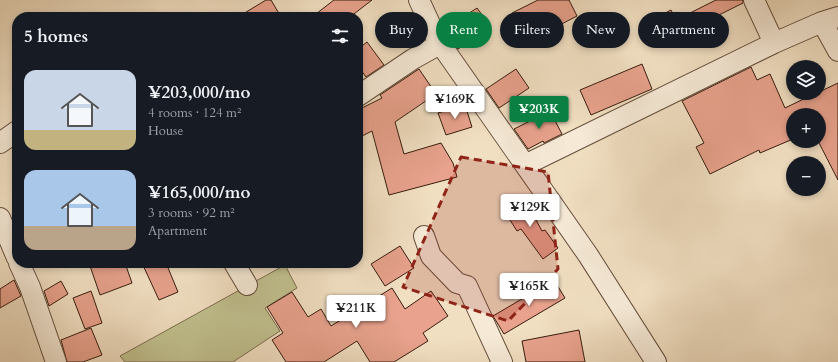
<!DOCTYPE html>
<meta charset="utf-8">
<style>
:root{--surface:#171b24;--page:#20242c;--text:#f1f3f6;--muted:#9ea1a6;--accent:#0b8043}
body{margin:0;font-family:Cardo,serif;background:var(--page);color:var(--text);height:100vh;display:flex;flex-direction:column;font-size:15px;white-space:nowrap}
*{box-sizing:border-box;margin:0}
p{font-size:13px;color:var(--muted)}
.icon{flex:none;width:22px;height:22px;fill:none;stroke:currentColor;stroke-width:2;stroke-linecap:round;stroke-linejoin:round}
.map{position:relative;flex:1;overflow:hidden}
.sheet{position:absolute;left:12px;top:12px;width:351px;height:256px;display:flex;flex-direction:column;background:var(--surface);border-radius:16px;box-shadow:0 2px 6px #0003}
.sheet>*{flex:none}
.banner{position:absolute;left:375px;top:12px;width:380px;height:36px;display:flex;gap:8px}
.buttons{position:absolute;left:786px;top:60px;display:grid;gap:8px}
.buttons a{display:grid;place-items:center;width:40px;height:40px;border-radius:50%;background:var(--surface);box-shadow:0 2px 6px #0003;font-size:20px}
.price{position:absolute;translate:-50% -34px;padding:0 9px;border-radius:4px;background:#fff;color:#222;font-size:13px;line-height:26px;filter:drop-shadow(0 1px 2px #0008)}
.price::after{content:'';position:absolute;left:50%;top:24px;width:12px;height:9px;margin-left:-6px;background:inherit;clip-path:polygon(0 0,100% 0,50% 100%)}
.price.current{background:var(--accent);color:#fff}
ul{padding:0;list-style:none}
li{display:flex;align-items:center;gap:12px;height:100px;padding:0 12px}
li span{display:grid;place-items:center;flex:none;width:112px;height:80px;border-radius:12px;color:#555}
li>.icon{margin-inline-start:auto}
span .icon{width:48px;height:48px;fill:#fffc;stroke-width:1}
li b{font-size:17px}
h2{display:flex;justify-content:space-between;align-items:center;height:48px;padding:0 12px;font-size:17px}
.pill{padding:0 14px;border-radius:18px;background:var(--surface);box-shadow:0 2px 6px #0003;font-size:14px;line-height:36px}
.pill.current{background:var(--accent);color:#fff}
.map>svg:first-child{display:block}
.green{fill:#c1c08f;stroke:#7c6e4e}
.building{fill:#e8a28d;stroke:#371d0e}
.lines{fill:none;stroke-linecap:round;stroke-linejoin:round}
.minor-casing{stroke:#664e3b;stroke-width:22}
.minor{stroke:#f6ead7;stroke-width:20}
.marked{fill:#8f2418;fill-opacity:0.2;stroke:#8f2418;stroke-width:3;stroke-dasharray:8 5;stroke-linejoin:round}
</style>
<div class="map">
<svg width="838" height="362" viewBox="0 0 838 362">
<rect width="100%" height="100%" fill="#f1dfc2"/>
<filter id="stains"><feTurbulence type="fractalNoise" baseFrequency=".005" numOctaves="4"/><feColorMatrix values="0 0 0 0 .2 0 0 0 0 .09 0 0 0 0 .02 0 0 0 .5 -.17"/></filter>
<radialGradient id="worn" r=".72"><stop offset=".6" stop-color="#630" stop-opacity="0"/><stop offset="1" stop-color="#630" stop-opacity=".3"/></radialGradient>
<path class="green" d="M285,265L297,288L265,308L280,331L233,362H125L120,356Z"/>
<path class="building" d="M266,0H271L281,17H238Z
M334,0H372L350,17H312Z
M538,0H569L577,16L527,42L512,13Z
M716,0H743V3L711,19L712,22L691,33L689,29L657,44L646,23L671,10L676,20Z
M477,8L491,27L458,49L445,29Z
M367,42L384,65L366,77L358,66V49Z
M642,64L652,89L591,115L580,90Z
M751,67L757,80L770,74L785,108L816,93H819V92L838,83V180L818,141L819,115H793V139L760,153L759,150L710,174L696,147L704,143L682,101Z
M419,69L436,94L395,122L404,154L441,143L453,163L457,177L389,195L372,131L358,138V110L382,98L380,95Z
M516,69L529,88L499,108L486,89Z
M465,105L472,127L446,135L438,113Z
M550,111L562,134L544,143L543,141L528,149L514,129Z
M524,198L542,231L545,230L558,248L543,259L521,229L517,231L503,209Z
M400,246L414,268L385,286L371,264Z
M89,263H125L132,283L100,295Z
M142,263H166L178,292L159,300Z
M14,280L21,296L0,308V289Z
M554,280L565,298L504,334L493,316Z
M61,281L68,294L49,306L44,291Z
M392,288L405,309L431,291L448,316L423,333L428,341L394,362H370L357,341L324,362H286L272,340L283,333L267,307L292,292L308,317L321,309L331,326Z
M91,291L102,323L85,329L73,298Z
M91,328L102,355L83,362H67L61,340Z
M579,330L585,362H526L522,341Z"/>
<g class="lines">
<defs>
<path id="minor" d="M419,0L437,39L588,255L656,362
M754,0L774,43L822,22L838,17
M822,22L838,51
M358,96L413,59L440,44
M0,143L17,131
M525,165L774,43
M0,218L17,258
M424,236L431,256L457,283L467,286L502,362
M19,263L30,287L56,362
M234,263L247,285"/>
</defs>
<use href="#minor" class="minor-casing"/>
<use href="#minor" class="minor"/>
</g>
<path class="marked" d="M461,157L548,172L558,269L508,321L403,287Z"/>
<rect width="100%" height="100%" filter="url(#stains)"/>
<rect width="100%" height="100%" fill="url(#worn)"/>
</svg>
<div class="buttons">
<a><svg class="icon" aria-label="layers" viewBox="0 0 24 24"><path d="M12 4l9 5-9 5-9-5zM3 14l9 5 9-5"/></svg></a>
<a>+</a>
<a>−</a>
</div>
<b class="price" style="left:455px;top:120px">¥169K</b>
<b class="price current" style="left:539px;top:130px">¥203K</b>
<b class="price" style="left:530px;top:228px">¥129K</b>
<b class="price" style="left:529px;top:307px">¥165K</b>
<b class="price" style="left:356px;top:329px">¥211K</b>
<div class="banner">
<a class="pill">Buy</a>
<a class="pill current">Rent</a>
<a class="pill">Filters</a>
<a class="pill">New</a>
<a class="pill">Apartment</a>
</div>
<section class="sheet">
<h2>5 homes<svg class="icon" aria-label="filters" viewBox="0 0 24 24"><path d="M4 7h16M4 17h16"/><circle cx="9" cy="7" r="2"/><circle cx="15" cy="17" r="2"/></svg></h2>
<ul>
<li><span style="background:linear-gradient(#c9d6e8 75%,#c2b280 0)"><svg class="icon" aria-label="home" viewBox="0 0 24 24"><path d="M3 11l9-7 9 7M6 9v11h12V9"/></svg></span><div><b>¥203,000/mo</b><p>4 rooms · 124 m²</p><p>House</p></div></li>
<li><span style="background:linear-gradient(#a9c7e8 70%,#b9a48a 0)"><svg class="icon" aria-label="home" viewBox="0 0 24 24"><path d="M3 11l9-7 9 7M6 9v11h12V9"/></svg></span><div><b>¥165,000/mo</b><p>3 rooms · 92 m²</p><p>Apartment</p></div></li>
</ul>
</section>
</div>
